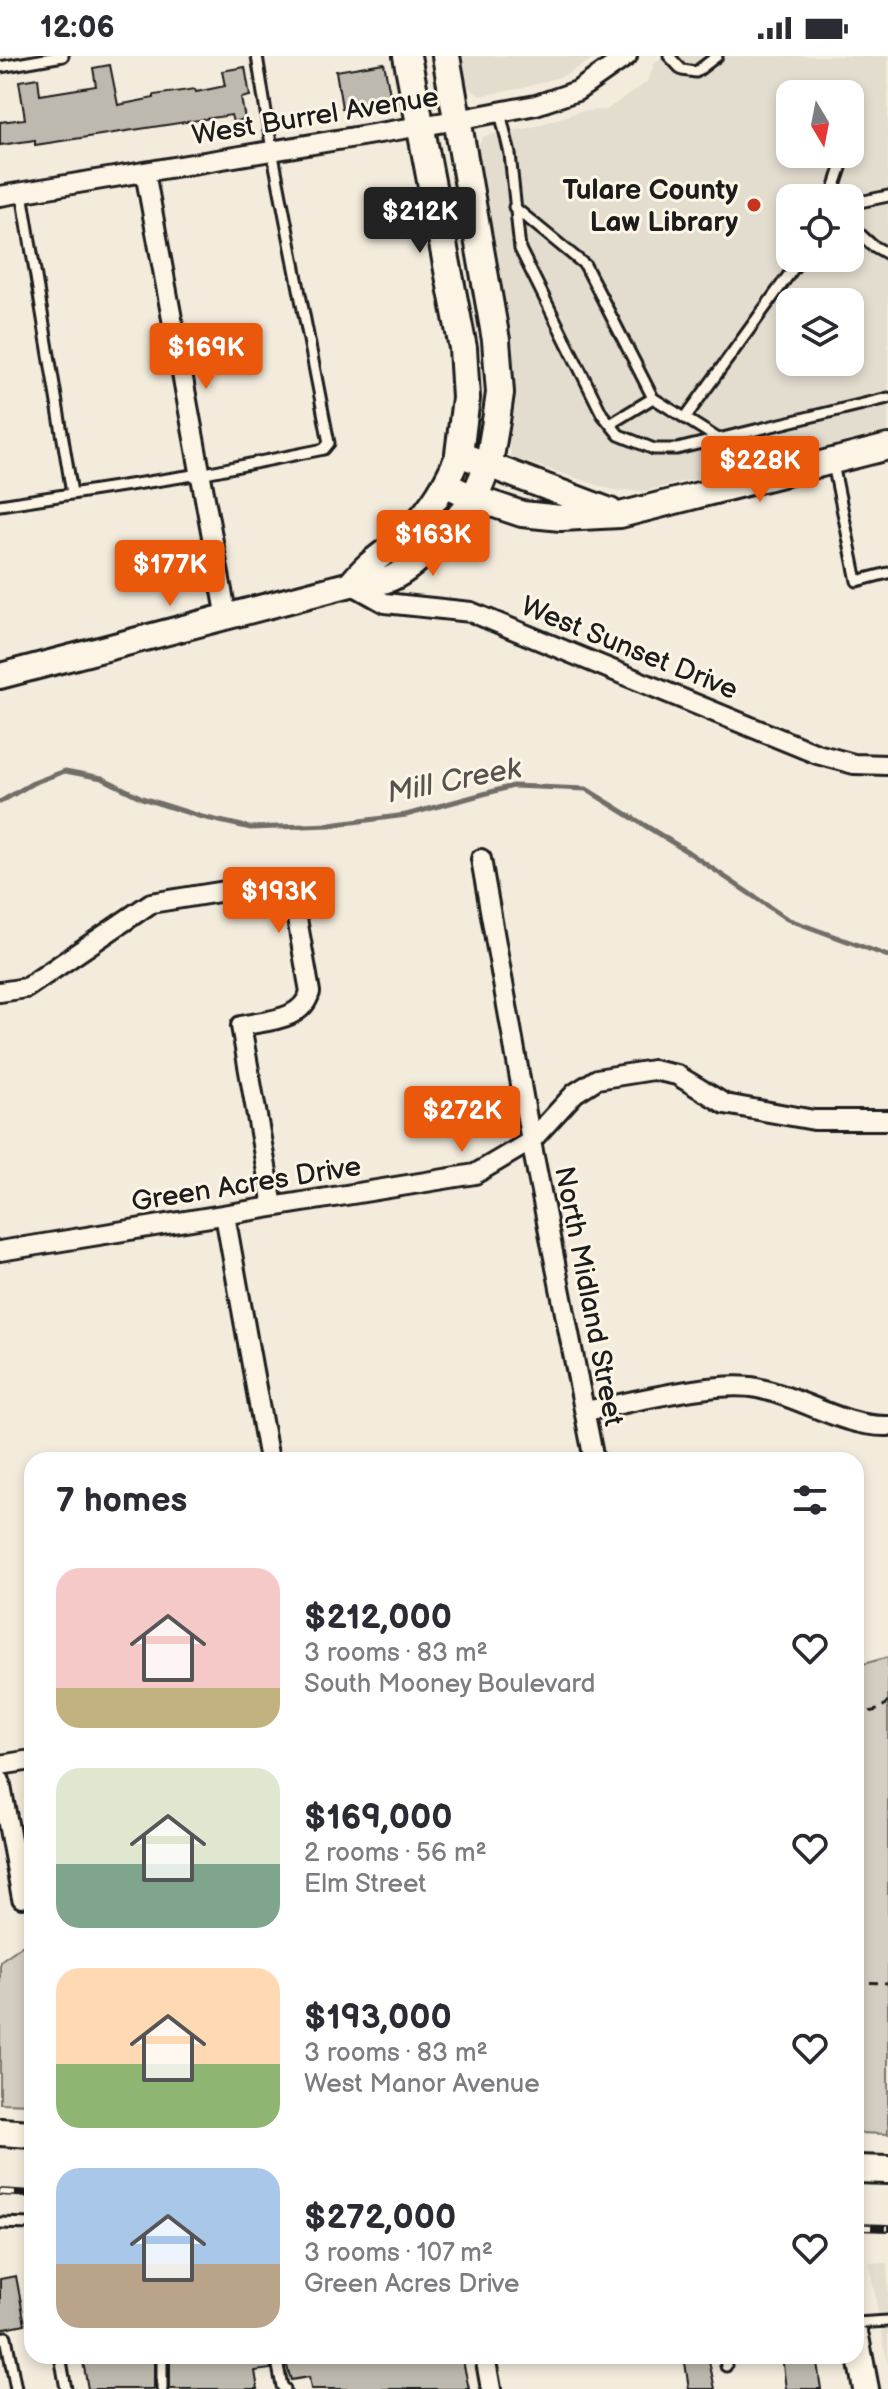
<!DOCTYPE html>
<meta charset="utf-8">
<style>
:root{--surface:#fff;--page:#f2f2f3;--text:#2b2b33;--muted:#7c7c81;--accent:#ea580c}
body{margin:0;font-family:"Balsamiq Sans",sans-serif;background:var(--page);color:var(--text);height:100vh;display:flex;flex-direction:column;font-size:30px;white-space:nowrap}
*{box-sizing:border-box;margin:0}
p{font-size:26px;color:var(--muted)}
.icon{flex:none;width:44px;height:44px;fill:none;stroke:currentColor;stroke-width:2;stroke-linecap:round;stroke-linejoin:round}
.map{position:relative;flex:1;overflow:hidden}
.side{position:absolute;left:24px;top:1396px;width:840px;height:912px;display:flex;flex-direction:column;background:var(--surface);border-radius:24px;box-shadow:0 4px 12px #0003}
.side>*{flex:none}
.needle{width:52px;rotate:170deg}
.controls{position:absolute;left:776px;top:24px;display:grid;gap:16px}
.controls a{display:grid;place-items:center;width:88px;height:88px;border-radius:16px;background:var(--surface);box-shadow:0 4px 12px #0003;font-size:40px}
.price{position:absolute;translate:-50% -68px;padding:0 18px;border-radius:8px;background:var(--accent);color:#fff;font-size:26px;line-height:52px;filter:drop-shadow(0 2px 4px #0008)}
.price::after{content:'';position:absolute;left:50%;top:48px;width:24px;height:18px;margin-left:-12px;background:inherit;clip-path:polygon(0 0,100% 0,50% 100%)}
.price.on{background:#222;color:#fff}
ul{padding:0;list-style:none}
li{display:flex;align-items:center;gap:24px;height:200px;padding:0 32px}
li span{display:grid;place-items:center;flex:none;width:224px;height:160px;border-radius:24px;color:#555}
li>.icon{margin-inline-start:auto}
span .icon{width:96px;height:96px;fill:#fffc;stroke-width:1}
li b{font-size:34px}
h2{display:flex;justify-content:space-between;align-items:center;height:96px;padding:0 32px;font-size:34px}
.status{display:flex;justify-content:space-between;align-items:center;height:56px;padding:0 40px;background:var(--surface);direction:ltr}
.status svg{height:22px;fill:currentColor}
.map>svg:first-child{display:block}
.built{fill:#e3ddcf;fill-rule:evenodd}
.green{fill:#d3cec1;stroke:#78756e;stroke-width:2}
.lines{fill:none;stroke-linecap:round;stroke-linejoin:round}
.stream{stroke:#716e68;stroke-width:5}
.building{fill:#beb9ae;stroke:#1c1c1c;stroke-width:2}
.service-casing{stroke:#1c1c1c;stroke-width:15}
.minor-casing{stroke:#1c1c1c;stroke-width:24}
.tertiary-casing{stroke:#1c1c1c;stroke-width:30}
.secondary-casing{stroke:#1c1c1c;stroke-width:32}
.path{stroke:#1c1c1c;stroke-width:3;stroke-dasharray:8 6;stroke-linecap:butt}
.service{stroke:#fcf5e5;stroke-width:9}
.minor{stroke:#fcf5e5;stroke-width:18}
.tertiary{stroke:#fcf5e5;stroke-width:24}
.secondary{stroke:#fcf5e5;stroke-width:26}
.rail-casing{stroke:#1c1c1c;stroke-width:8}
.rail{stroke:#fcf5e5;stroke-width:5;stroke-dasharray:15;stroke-linecap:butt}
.poi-dot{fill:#c8321e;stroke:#fcf5e5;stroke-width:3}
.labels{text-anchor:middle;stroke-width:6;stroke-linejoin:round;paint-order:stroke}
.street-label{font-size:28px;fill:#1c1c1c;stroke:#fcf5e5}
.poi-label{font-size:28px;font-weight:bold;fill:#1c1c1c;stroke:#fcf5e5;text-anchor:end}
.water-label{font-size:30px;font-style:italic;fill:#55534f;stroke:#fcf5e5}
</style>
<div class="status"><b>12:06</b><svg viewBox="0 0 49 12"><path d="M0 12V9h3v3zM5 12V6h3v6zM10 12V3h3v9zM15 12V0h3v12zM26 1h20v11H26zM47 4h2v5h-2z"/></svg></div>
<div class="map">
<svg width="888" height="2333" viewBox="0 0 888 2333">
<rect width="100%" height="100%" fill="#f3ecdd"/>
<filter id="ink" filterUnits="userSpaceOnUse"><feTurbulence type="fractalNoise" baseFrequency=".0125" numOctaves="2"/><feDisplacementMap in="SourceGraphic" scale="16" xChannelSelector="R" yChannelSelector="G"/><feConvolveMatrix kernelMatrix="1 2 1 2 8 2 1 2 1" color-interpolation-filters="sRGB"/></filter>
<g filter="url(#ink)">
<path class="built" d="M463,0H599L563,20L523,32L480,40L467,30Z
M664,0H888V375L645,435L613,434L511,401L508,381L514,291L478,89L484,80L533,71L581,55L606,54L647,26L655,6ZM790,38H850V98H790ZM790,142H850V202H790ZM790,246H850V306H790Z
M869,2206L888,2207V2311Z"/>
<path class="green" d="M888,1601V2078L856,2077V1610Z
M32,1883V2048L0,2047V1905Z"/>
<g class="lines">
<path class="stream" d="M0,746L33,727L65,715L102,722L142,742L202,761L251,772L330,769L406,759L513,730L586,733L688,796L787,863L888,900"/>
</g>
<path class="building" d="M384,7L391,43L342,52L336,15Z
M110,9L118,49L154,42V39L195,33L196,36L225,30L222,15L245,11L250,40L241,42L245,63L233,66L231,59L35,89V84L0,89V66L25,63L19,25L38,22L40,39L96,30L93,12Z
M16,2220L25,2268L0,2273V2223Z
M82,2300H154V2333H88Z
M170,2300H269L271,2313L255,2315L258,2333H170Z
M284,2300H462L469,2333H311L309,2321L291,2324Z
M684,2300H708L715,2333H689Z
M782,2300H816L821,2333H786Z"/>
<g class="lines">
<defs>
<path id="service" d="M669,0L682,14L696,16L717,0
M0,11L63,0
M500,56L510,98L520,193L602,358L619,379L654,393H677L888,342
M22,137L72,437
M833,142V136L845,100
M850,148L888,140
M514,151L585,209L653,342L720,384
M850,169L872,189L888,198
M685,362L801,202
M610,368L653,342
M833,408L857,525L888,517
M0,449L200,418L324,393L329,387L272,94L257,0
M0,2167L32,2168
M856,2267L888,2265
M0,2282L6,2281L16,2333
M60,2300L66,2333
M162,2300V2333
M276,2300L282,2330L285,2333
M725,2300L726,2310"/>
<path id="minor" d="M145,116L227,562
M0,140L457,64L536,49L577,35L627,0
M351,528L385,547L471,556L817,698L854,708L888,709
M481,803L531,1085L594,1404
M0,936L26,932L151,847L269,828C283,830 288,834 294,846L310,936C302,965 267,964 241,970L273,1150
M225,1159L269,1404
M0,1195L475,1118L531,1085L575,1037L597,1023L653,1014L677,1019L725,1048L814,1064H888
M585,1355C630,1347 715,1324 757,1332C802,1341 842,1371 888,1370
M0,1709L32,1704
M0,1725L22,1842
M485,2300L491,2333"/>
<path id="tertiary" d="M447,429L474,442L522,458L561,462L620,459L888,391
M351,528C367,508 374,505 393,490C423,465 445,433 459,398L610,455
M0,620L351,528C361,527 373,528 383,525C414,518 454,465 474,442
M856,2281L866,2333"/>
<path id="secondary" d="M407,0L463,292L466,342L459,398
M446,0L496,284L500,337L496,365L489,407L474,442
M0,2076L32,2078
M856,2113L888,2114"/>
</defs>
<use href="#service" class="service-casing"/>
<use href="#minor" class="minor-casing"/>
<use href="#tertiary" class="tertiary-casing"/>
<use href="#secondary" class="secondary-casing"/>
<path class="path" d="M856,1656C869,1656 879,1657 888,1645
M856,1926L888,1927"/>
<use href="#service" class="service"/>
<use href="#minor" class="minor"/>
<use href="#tertiary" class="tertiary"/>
<use href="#secondary" class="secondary"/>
<defs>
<path id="rail" d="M0,2136L32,2138
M856,2171L888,2172"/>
</defs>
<use href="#rail" class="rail-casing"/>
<use href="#rail" class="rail"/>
</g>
</g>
<circle class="poi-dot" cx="754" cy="149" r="8"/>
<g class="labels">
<g class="street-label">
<text transform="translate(315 59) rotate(-9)" y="10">West Burrel Avenue</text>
<text transform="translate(630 591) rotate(22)" y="10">West Sunset Drive</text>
<text transform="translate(246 1127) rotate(-9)" y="10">Green Acres Drive</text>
<text transform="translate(590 1240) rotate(79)" y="10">North Midland Street</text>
</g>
<g class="poi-label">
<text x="738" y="143">Tulare County<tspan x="738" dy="32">Law Library</tspan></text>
</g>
<g class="water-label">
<text transform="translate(454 724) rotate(-11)" y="10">Mill Creek</text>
</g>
</g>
</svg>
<div class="controls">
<a><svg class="needle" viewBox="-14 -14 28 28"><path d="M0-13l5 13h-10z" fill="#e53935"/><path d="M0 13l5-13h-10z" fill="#7c7c81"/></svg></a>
<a><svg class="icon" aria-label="locate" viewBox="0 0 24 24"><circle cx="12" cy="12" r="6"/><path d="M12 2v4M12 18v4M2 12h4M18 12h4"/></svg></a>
<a><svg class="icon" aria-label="layers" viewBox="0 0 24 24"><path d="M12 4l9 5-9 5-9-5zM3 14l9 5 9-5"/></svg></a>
</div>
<b class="price on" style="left:420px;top:199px">$212K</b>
<b class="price" style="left:206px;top:335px">$169K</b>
<b class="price" style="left:760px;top:448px">$228K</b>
<b class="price" style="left:433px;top:522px">$163K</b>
<b class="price" style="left:170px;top:552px">$177K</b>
<b class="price" style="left:279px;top:879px">$193K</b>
<b class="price" style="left:462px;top:1098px">$272K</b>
<section class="side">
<h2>7 homes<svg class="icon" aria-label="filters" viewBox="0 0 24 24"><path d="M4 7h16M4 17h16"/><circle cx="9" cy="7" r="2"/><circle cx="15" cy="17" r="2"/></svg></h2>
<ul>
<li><span style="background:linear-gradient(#f6c9c9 75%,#c2b280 0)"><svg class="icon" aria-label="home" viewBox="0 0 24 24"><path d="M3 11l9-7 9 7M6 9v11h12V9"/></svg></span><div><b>$212,000</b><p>3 rooms · 83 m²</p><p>South Mooney Boulevard</p></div><svg class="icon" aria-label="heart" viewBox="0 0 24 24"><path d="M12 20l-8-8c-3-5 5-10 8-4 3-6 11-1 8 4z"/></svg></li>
<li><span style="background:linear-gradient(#dfe7d0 60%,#7fa58c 0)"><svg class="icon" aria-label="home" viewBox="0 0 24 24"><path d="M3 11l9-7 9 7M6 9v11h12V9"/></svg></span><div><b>$169,000</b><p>2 rooms · 56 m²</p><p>Elm Street</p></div><svg class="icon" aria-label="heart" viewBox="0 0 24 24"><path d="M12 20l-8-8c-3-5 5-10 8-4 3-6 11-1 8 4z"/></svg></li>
<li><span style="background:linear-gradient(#ffd9b3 60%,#8fb573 0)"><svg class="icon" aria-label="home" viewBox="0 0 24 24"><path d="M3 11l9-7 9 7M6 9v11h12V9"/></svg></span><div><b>$193,000</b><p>3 rooms · 83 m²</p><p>West Manor Avenue</p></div><svg class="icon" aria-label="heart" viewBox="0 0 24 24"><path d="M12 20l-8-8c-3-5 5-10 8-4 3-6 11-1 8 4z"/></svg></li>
<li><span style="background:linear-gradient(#a9c7e8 60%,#b9a48a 0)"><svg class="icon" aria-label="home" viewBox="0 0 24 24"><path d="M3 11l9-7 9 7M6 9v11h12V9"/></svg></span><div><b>$272,000</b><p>3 rooms · 107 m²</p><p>Green Acres Drive</p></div><svg class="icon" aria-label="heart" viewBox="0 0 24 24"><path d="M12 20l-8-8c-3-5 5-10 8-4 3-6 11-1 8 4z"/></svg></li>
</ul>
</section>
</div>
